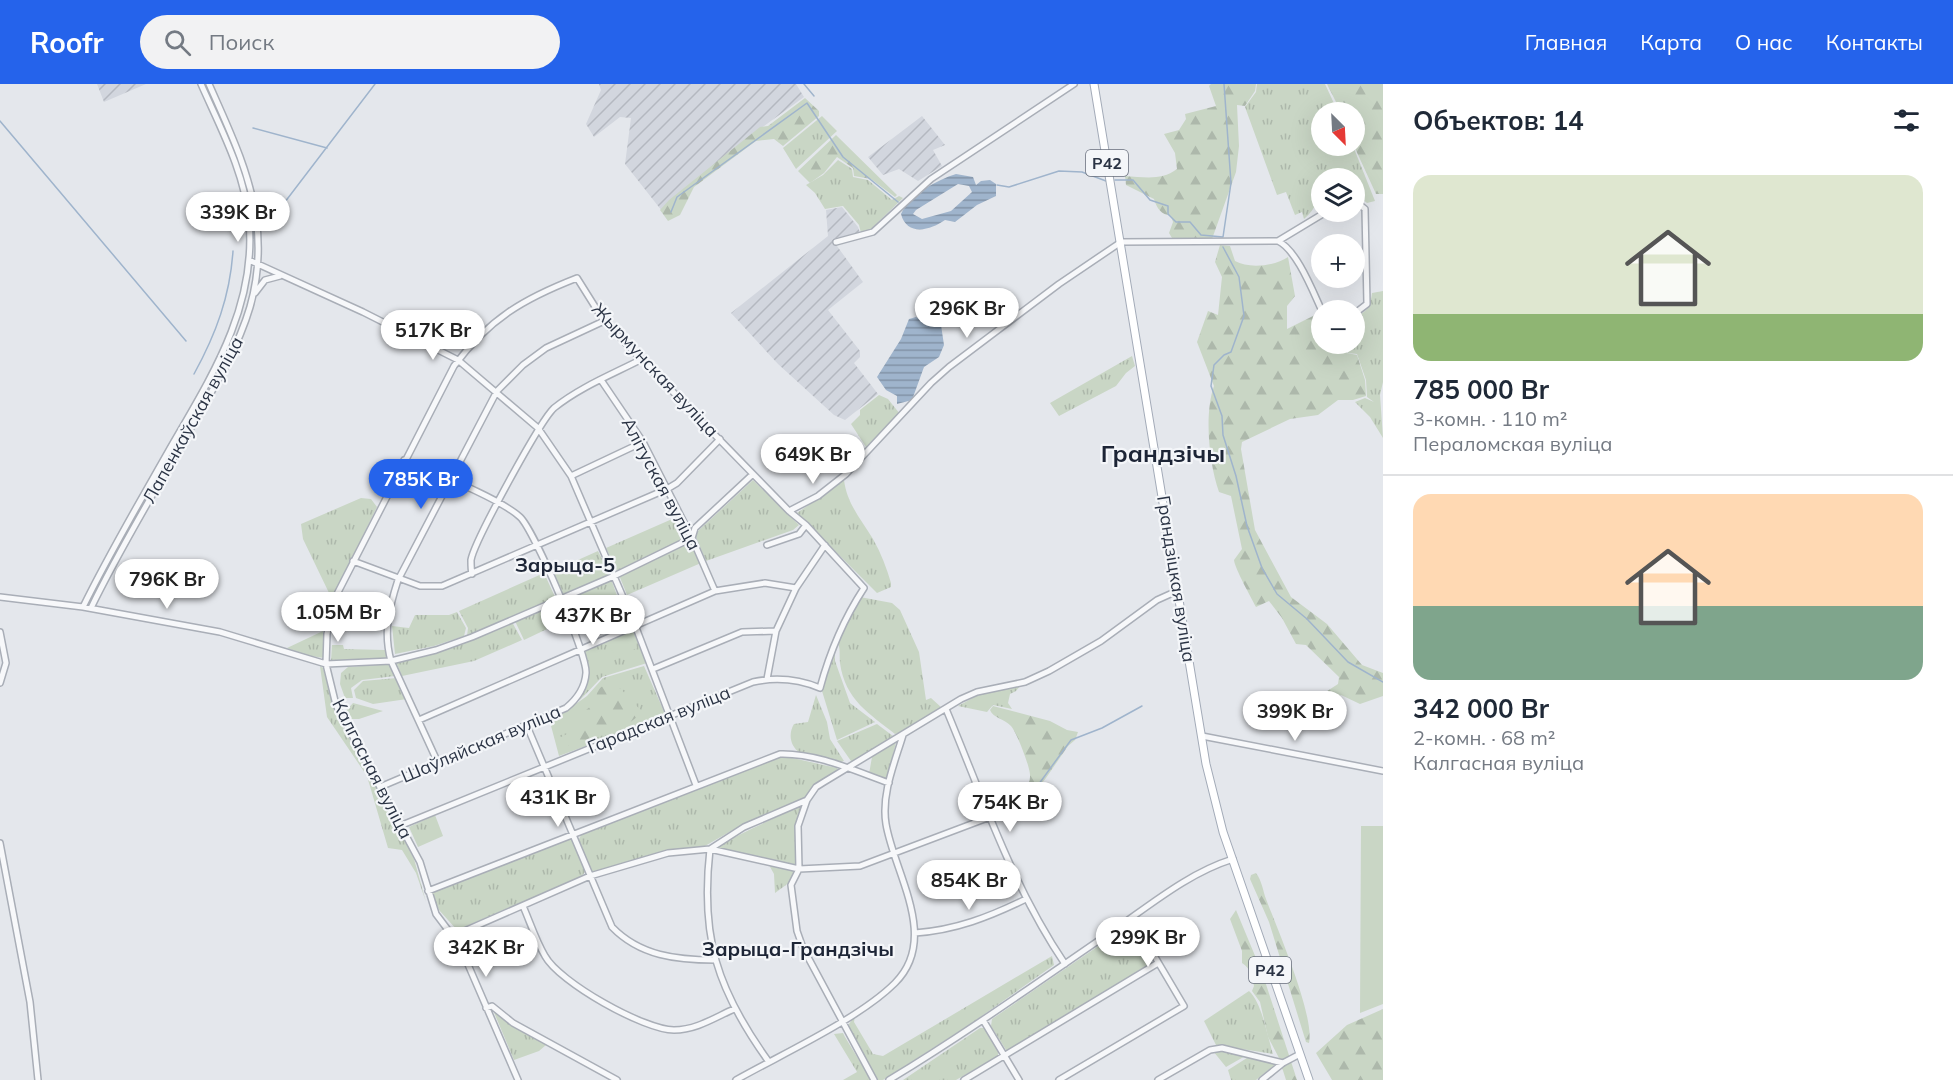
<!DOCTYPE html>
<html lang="ru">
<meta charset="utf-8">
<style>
:root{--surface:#fff;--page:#f2f2f3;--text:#1f2937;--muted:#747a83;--line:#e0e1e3;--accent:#2563eb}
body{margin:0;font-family:Mulish,sans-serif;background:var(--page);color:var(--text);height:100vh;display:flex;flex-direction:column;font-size:22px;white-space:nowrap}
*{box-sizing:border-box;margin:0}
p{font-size:20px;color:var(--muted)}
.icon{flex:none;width:33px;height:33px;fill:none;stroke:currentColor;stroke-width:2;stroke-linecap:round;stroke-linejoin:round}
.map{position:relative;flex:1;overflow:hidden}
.sheet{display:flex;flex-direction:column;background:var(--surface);width:570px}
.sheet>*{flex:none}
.needle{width:39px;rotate:156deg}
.tools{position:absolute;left:1311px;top:18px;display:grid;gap:12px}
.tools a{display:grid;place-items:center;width:54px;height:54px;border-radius:50%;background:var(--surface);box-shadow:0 6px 24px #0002;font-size:30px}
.price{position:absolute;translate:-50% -51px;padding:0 14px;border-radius:21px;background:#fff;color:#222;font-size:20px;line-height:39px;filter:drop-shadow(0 2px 3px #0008)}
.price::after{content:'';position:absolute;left:50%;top:36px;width:18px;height:14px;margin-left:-9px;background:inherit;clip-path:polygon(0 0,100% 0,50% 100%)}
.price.on{background:var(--accent);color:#fff}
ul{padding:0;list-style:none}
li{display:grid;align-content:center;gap:12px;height:318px;padding:0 30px}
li+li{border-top:2px solid var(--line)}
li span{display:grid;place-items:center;height:186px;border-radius:18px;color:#555}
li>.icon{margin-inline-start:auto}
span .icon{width:108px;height:108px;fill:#fffc;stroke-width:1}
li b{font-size:26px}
h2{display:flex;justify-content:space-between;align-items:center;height:72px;padding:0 30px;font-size:26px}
header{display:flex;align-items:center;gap:36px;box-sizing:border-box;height:84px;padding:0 30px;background:var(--accent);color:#fff}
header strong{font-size:28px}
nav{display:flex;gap:33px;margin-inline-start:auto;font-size:21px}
.search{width:420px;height:54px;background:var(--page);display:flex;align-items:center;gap:15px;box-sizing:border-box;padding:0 21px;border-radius:33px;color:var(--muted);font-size:22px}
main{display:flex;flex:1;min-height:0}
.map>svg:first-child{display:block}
.industrial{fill:url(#industrial-furrows)}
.grass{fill:url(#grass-tufts)}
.forest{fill:url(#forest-firs)}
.green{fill:#c9d6c5}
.water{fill:url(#water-rules);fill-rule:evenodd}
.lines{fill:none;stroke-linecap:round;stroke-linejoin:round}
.stream{stroke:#9fb4cc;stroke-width:1.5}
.minor-casing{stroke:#a9aeb7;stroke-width:8}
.major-casing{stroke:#a3abb8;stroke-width:9}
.minor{stroke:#f7f8fa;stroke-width:5}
.major{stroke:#fff;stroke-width:7}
.labels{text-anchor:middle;stroke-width:4.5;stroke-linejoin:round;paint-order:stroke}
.shield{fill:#f4f6f9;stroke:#676e7b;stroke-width:1.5}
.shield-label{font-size:16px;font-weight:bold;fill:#2b3445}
.street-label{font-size:18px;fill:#2b3445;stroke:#f4f6f9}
.neighbourhood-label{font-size:20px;font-weight:bold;fill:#1d2536;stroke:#f4f6f9}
.district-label{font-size:24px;font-weight:bold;fill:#1d2536;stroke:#f4f6f9}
</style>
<header>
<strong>Roofr</strong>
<div class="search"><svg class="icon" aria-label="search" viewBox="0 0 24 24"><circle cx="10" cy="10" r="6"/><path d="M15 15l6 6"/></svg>Поиск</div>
<nav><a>Главная</a><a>Карта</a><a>О нас</a><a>Контакты</a></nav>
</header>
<main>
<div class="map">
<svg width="1383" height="996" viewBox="0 0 1383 996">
<defs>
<pattern id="industrial-furrows" width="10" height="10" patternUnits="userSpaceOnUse" patternTransform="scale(1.5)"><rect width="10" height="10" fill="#d2d6de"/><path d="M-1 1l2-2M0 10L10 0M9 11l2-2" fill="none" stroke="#b4b8c0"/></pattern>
<pattern id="grass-tufts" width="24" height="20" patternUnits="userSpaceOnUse" patternTransform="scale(1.5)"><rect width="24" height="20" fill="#c9d6c5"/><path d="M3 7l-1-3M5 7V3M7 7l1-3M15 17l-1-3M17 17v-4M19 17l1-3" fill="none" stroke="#adb8ab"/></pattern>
<pattern id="forest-firs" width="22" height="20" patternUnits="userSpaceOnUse" patternTransform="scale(1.5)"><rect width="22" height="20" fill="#c9d6c5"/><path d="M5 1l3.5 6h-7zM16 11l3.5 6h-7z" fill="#adb8ab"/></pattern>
<pattern id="water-rules" width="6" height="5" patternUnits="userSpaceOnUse" patternTransform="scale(1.5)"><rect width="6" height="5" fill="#9fb4cc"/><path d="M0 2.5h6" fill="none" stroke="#8293a7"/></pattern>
</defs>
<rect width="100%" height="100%" fill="#e4e7ec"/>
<path class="industrial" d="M97,0H146L104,18Z
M599,0H796L804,13L760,45L662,127L625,80L631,34L620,33L594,53L586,40L601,6Z
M922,32L945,61L933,66L942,82L918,97L899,85L883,91L868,73Z
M842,123L858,143L860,149L832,155L863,198L828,226L860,267V273L854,279L878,310L845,336L834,331L778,280L731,229L828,152L826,126Z"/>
<path class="grass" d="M1257,0H1325L1338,28H1322V62H1353L1375,117L1367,119L1362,115L1354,94H1342L1337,90L1332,94H1322C1322,110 1316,125 1304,135L1302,128L1295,131L1286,108L1277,111L1245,23L1256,8Z
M822,32L837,47L796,85L783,64Z
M838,76L852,85L853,93L868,96L892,116L899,112L903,114L871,145L861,149L859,141L843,122L825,125L815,109L806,101L823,91Z
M1383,207V298L1380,311L1383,354L1370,333L1355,318L1365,314L1374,318L1367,313L1366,296L1357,270L1348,269L1344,260H1354L1355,233C1368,227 1370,223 1372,209Z
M1132,272L1135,282L1126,289L1116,302L1059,332L1050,319Z
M879,311L888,315L900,330L869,364L866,363L851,340L860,331V326Z
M753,396L799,441L793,446L706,477L695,451L698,447Z
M844,396C847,420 861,435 873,455C881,469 887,485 891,499V503L877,509L797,429Z
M361,414L371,415L377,423L335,508L330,511L303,455L301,440Z
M679,432L688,453L617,487L606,464Z
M691,457L701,479L627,511L619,491Z
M598,467L610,491L562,512L551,488Z
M544,489L556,515L467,552L468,544L459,527Z
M611,495L618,514L572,534L564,516Z
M860,513L892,519L900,526L919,568L926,616L931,614L942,624L901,648L895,650C870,630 845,616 840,579C839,570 841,565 837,556Z
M558,519L566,536L524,556L515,537Z
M457,528L466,544L464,552L434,562L395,570L392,542L409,544L415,531H449Z
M512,538L522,556L474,577L402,592L396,578Z
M632,545L647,579L602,593L579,617L588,598L585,566Z
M323,547L324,574L304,571L287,564Z
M332,561H343L344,565L385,566L389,574L331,577Z
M835,566V577L850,619L875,638L837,656L822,607Z
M390,580L395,592L362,596L351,604L353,614H345L340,600L341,589L348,583Z
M320,582L323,584L335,629L399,744L414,775L426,818L416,789L402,766L388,764L367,692L327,633Z
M644,582L666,632L559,672L550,638L587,612L603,594Z
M397,594L407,615L373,620L356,614L354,606L363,597Z
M1021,601L1016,607L1010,610L1008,619L1012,625L993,621L987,628L958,622L980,610Z
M816,611L827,638L830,655L844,677L838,679L800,669C790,662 788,650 794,640L808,638Z
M353,619L383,627L359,635H351L346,627Z
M877,640L893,652L858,677H851L837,657Z
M896,658L887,696L869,690L872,673Z
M788,673L837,684L838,688L815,702L803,715L731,747L705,762L665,768L591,788L579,755L581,751L773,674Z
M799,722L802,723L798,781L716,764C742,747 771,737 799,722Z
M435,731L443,752L418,763L409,743Z
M571,754L574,756L585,788L581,793L457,846L439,826L432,809Z
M769,781L797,787L790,798L775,809L774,790Z
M1129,841L1133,843L1152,876L1151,879L1009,967L1006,966L991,942L992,935Z
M1052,872L1054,881L969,941L883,996H878L850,948L849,940L855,932L854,938L873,970L883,972Z
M1249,907C1262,919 1267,951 1273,970L1216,961L1204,937Z
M493,926L510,941L546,961L539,967L514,976Z
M980,944H984L998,967V972L956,996H903Z
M843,949L845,953L871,996H843L857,988L834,950Z
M1222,966L1247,971L1226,983L1213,967Z
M1250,972L1276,980L1256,996H1231L1228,986Z"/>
<path class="forest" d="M1211,0H1256L1255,7L1245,22L1237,21L1239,62L1236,88L1212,155L1172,154L1169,149L1173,138L1171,132C1161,130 1157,125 1154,115L1126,101L1125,92C1144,93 1161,97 1177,85L1175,69L1164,50L1179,46L1186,35L1185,30L1216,22L1209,2Z
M1327,0H1383V110H1376L1354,62V28H1341Z
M805,14L819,27V32L783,62L774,55L756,57L694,103L680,131L668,137L660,126L669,116L760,43L768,42Z
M836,51L897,111L895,113L871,95L854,92L853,84L837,73L824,89L810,99L798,87Z
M1220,161L1230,162L1235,177C1249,185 1275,182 1288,173L1295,212L1287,222V245L1319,229L1321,234L1322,260H1343L1347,269L1357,271L1365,296L1366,312L1353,316H1338L1318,331L1290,335L1242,358L1241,365L1255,446L1291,513L1327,540L1362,581L1383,589V612L1360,620L1341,611L1329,616L1333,629L1316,618L1318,613L1338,600L1339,593L1306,561L1296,560L1282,534L1269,517L1256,523C1251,513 1235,485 1234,476L1242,465L1231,412L1219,408C1209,380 1204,330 1214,302L1197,258L1208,227L1218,231L1222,193L1215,178Z
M610,597C623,605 630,616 642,627C626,649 587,655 562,664L559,654L579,644L576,634L596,618L597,606Z
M993,622L1050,637L1067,646L1078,648L1075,656L1068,662L1046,694L1015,732L1012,728C1013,714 1031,706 1030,691C1030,683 1017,649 1011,642C1005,635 993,634 990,626Z
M1256,789C1262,797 1263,807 1266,815C1277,844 1315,932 1309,959L1306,958L1269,838L1250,795L1251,791Z
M1236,826L1263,891L1297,996H1286L1279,974L1268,953L1260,918L1252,907L1254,902C1252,892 1251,885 1242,879V867L1230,835Z
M1383,925V996H1332L1316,969L1347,941Z"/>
<path class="green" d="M631,551L637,564L615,573L609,560Z
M1361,742H1383V920L1360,929Z"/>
<path class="water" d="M956,90L973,93L976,101L981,97L990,96L996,100V112L977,121L955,138L945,136C931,146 907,153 901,130C911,110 937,96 956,90ZM958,100L969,102L972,108L951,127L922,135L913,130L916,126Z
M916,233L923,237L934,236L941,241L944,261L939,273L924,283L912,316L897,320V312L886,306L877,293L901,255L909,235Z"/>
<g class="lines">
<path class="stream" d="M804,0L814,12
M0,37L186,257
M253,44L327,64
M1115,96H1133L1150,116L1168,122V130L1176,138H1190L1201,151L1223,153L1231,99L1224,0
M997,101L1009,103L1059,87L1082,88L1106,97
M671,128L677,113L807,19L843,73L898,118
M275,131L375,0
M1223,163L1239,193L1244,232L1231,268L1224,271L1214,281L1211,302L1222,332L1223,351L1236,392L1247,442L1262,484L1277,510L1307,535L1348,578L1383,598
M194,290C216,250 230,212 233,167
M1033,708L1071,656L1102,644L1142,622"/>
<defs>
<path id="minor" d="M1354,116L1365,125L1367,220L1354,230
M1278,157L1326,128
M836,158L873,148L931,95L1074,0
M249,176L363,228L458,276L538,344L571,392L635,541L696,701
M255,209L265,196L280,192
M601,296L643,358L692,454L715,507
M571,392L643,358
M789,427L818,412L846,390L931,299L949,283L1059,200L1121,158L1278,157C1297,166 1313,208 1322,227
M767,461L799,450L806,441
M353,477L420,502H442L667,405L677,399L720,355
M472,490C471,486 471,481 471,476C474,458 540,337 554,324C580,303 613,290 642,275
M0,513L83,523L220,548L326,580L391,577L436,566L472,553L614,492L692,454L695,444L753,390
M83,523C109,470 139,419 168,368C210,295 257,224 249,137C245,89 220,43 201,0
M91,524C120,464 155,407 188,349C211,309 237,267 250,223C258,195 260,162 256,133C249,86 228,43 209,0
M0,548L6,579L0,599
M653,585L742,548L776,547
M767,595L776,547L796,504L825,461
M946,625C982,711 1012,802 1065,880
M419,636L715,507L765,499L796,504
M527,642L612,843C640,872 677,876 715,876
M1202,652L1383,687
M438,679L391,577C383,548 389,524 398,496L497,307L523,281L546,264L604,237
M380,703L566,624C577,615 585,604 586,589C587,570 534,446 520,433C498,413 434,389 404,376
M807,716L798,742L799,785L791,801L797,847L803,864L874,996
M402,741L753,598C776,593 798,595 820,604C830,567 843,536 864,504L806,441L789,427L604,237L577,194C523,215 489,235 454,282L334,516L327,550L326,580L336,621L420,778L436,830L460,862L518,996
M0,759L30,918L38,996
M428,807L780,670C817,669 855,687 889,699
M523,822C530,838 536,857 545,872C559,898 644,946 674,946C696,946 714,934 734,925
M915,849C956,846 989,833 1026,815
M453,852L590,792L668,769L710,765L799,785L860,782L990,733
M486,924L492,922L513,939L617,996
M983,936L1019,996
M769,978C717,906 700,853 710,765L744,743L807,716L816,703L824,698L961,615L977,608L1025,598L1049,587L1101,557L1157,516L1177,507
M736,996C782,970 859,935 895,899C940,854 894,789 886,740C881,710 895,678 903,651
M889,996C965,950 1038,898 1111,848C1149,822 1188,789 1233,775
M964,996L1158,879
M1059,996L1184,922L1132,834
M1158,996L1210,966L1222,964L1283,979
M1262,996L1283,979L1300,970"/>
<path id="major" d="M1094,0L1206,680L1223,748L1309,996"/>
</defs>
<use href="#minor" class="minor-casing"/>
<use href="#major" class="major-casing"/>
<use href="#minor" class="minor"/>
<use href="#major" class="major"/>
</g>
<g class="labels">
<g class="shield">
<rect x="1086" y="66" width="42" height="26" rx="4.5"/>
<rect x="1249" y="873" width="42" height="26" rx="4.5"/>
</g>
<g class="shield-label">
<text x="1107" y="85">Р42</text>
<text x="1270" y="892">Р42</text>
</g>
<g class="street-label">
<text transform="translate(655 286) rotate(47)" y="6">Жырмунская вуліца</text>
<text transform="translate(193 336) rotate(-61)" y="6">Лапенкаўская вуліца</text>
<text transform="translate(661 400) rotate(62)" y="6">Алітуская вуліца</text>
<text transform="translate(1176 495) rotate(81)" y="6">Грандзіцкая вуліца</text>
<text transform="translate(659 636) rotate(-22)" y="6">Гарадская вуліца</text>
<text transform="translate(481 660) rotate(-23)" y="6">Шаўляйская вуліца</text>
<text transform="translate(372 685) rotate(63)" y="6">Калгасная вуліца</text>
</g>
<g class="neighbourhood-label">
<text x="565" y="488">Зарыца-5</text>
<text x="798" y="872">Зарыца-Грандзічы</text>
</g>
<g class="district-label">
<text x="1163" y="378">Грандзічы</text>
</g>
</g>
</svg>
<div class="tools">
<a><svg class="needle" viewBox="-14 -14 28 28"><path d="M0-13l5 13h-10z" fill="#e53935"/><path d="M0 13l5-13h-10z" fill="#747a83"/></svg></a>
<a><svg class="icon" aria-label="layers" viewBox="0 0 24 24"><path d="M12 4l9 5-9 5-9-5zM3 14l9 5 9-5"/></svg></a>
<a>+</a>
<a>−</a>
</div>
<b class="price" style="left:238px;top:159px">339K Br</b>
<b class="price" style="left:967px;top:255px">296K Br</b>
<b class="price" style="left:433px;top:277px">517K Br</b>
<b class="price" style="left:813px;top:401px">649K Br</b>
<b class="price on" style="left:421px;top:426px">785K Br</b>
<b class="price" style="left:167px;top:526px">796K Br</b>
<b class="price" style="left:338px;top:559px">1.05M Br</b>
<b class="price" style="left:593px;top:562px">437K Br</b>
<b class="price" style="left:1295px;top:658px">399K Br</b>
<b class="price" style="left:558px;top:744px">431K Br</b>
<b class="price" style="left:1010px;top:749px">754K Br</b>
<b class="price" style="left:969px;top:827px">854K Br</b>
<b class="price" style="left:1148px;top:884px">299K Br</b>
<b class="price" style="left:486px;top:894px">342K Br</b>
</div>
<section class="sheet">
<h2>Объектов: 14<svg class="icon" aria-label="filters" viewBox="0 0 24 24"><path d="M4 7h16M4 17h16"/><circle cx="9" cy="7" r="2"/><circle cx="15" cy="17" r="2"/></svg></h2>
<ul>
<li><span style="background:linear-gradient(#dfe7d0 75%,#8fb573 0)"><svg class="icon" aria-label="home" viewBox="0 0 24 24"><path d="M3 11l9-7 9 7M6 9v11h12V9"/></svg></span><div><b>785 000 Br</b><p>3-комн. · 110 m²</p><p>Пераломская вуліца</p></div></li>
<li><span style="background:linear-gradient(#ffd9b3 60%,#7fa58c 0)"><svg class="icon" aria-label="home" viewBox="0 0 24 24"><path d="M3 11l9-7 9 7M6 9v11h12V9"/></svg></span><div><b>342 000 Br</b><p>2-комн. · 68 m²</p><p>Калгасная вуліца</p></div></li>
</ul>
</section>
</main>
